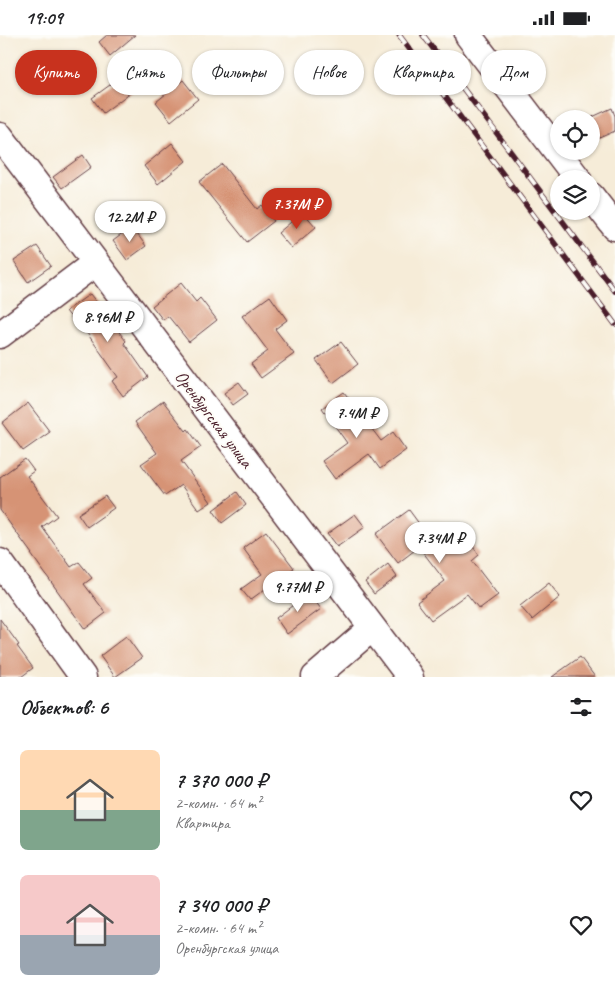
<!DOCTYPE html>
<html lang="ru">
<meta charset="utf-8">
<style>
:root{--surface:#fff;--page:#f6f6f6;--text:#202124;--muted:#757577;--accent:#c8321e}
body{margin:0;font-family:Caveat,sans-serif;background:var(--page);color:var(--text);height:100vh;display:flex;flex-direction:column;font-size:19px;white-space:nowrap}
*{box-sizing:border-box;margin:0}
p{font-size:16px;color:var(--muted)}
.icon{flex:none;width:28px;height:28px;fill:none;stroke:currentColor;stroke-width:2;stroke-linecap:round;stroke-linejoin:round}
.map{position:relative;height:642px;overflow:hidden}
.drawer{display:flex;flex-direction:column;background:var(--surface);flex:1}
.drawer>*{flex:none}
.top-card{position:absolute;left:15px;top:15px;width:585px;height:45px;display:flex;gap:10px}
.fabs{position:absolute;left:550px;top:75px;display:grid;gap:10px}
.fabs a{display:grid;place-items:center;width:50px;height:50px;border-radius:50%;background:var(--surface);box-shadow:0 1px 4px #0004;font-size:25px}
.price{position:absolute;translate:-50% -42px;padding:0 11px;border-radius:18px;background:#fff;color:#222;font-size:16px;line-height:32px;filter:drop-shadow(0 1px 2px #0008)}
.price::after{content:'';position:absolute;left:50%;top:30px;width:15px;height:11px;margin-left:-8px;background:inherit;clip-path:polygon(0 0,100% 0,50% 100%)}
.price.active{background:var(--accent);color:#fff}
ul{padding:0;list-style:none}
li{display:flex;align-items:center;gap:15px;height:125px;padding:0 20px}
li span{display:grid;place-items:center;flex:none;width:140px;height:100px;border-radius:8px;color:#555}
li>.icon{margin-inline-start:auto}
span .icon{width:60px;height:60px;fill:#fffc;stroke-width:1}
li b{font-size:21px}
h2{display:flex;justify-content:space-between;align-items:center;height:60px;padding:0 20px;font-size:21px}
.chip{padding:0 18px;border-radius:22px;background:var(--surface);box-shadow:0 1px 4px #0004;font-size:18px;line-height:45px}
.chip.active{background:var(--accent);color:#fff}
.status{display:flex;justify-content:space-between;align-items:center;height:35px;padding:0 25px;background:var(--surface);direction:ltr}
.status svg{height:14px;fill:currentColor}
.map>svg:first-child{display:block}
.building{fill:#d69374}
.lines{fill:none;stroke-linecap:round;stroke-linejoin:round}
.minor-casing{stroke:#643e45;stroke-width:29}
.minor{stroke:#fff;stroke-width:26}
.rail-casing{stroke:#4a1f2b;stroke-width:5.5}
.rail{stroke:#fdfcf7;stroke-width:4;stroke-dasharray:11;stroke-linecap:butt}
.labels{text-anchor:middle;stroke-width:4;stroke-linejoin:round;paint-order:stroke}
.street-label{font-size:18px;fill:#4a1f2b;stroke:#fdfcf7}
</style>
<div class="status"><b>19:09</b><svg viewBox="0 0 49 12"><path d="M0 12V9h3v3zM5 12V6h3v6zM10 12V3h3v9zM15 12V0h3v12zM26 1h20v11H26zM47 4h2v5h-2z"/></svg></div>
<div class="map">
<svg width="615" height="642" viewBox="0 0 615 642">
<rect width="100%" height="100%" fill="#fdfcf7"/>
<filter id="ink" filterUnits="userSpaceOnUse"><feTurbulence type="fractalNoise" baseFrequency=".02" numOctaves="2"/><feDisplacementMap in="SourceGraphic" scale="10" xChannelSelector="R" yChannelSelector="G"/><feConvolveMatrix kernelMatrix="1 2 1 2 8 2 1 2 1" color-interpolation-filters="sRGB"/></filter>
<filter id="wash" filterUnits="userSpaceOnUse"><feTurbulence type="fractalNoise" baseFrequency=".0096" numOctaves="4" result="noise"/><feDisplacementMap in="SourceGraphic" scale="20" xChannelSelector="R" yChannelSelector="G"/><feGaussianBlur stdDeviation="1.12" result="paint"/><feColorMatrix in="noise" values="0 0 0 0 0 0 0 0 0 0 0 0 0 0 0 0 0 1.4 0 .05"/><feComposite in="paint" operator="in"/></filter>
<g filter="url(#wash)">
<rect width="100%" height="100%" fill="#f6ecd8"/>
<g id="blocks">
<path class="building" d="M107,0H135L110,21L99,7Z
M132,34L143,48L103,78L92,63Z
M183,45L198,64L171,86L156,67Z
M612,73L615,81V96L597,104L591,91V84H588Z
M172,108L186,126L158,149L144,131Z
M83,120L91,132L62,153L53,142Z
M222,129L257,174L262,170L274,186L247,207L199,147Z
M303,177L316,192L291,213L278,198Z
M132,192L146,211L127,225L113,206Z
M37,211L51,231L28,247L14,226Z
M181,248L196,267L200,263L217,285L189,307L168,281L163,285L152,271Z
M90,259L126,306L124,308L148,342L123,361L112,346L118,342L82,291L79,293L66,276Z
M270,261L287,285L275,294L294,319L261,343L251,329L268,316L242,281Z
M341,307L358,329L333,348L316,325Z
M239,347L248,359L233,370L224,358Z
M344,357L381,406L393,397L406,415L380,434L369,419L335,444L322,426L347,408L322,373Z
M163,366L186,396L188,394L201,412L181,426L211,467L199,475L181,450L165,461L141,429L157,418L135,387Z
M28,368L50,397L23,416L2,388Z
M25,424L34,436L27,441L57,481L42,492L71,532L79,527L92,543L84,549L106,578L85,594L31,519H32L0,475V442Z
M237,457L246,470L222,488L213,475Z
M105,461L114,473L87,492L78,479Z
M409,475L434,509L458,491L479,520L472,526L498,560L479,574L467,559L431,585L417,567L445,546L419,512L398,528L376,499Z
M355,479L365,492L337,512L327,499Z
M266,496L294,533L250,565L241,554L262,539L243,513Z
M388,529L397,542L374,559L365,547Z
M549,548L560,562L532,585L520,571Z
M309,558L321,574L287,599L276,583Z
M0,584L19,610L17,611L33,633L21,642H0Z
M126,601L142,623L115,642L100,621Z
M580,622L595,642H552Z"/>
</g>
</g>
<g filter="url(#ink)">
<use href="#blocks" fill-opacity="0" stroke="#643e45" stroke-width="1"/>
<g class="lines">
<defs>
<path id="minor" d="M468,0L578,144
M0,101L410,642
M591,161L615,192
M0,300L95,228
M0,527L83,642
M315,642L372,593"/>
</defs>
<use href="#minor" class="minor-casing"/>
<use href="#minor" class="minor"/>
<defs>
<path id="rail" d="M399,0L615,289
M423,0L615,256"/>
</defs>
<use href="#rail" class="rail-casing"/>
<use href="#rail" class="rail"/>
</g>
</g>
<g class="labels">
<g class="street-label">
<text transform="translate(214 384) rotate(53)" y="6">Оренбургская улица</text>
</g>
</g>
</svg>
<div class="fabs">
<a><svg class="icon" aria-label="locate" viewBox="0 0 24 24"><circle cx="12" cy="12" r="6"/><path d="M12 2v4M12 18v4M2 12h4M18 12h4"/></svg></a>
<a><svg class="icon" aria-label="layers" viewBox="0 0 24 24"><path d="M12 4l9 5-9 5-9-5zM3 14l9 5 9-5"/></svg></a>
</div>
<b class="price active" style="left:297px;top:195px">7.37M ₽</b>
<b class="price" style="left:130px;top:208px">12.2M ₽</b>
<b class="price" style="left:108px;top:308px">8.96M ₽</b>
<b class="price" style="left:357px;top:404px">7.4M ₽</b>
<b class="price" style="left:440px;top:529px">7.34M ₽</b>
<b class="price" style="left:298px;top:578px">9.77M ₽</b>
<div class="top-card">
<a class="chip active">Купить</a>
<a class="chip">Снять</a>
<a class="chip">Фильтры</a>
<a class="chip">Новое</a>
<a class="chip">Квартира</a>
<a class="chip">Дом</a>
</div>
</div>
<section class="drawer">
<h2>Объектов: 6<svg class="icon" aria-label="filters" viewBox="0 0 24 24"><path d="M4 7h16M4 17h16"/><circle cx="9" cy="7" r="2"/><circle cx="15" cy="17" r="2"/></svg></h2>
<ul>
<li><span style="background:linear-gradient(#ffd9b3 60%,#7fa58c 0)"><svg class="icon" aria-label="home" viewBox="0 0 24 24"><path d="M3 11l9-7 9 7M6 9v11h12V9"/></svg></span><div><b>7 370 000 ₽</b><p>2-комн. · 64 m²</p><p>Квартира</p></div><svg class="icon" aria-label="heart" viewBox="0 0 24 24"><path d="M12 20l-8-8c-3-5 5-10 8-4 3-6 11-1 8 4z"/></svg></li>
<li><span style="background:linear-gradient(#f6c9c9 60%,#9aa5b1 0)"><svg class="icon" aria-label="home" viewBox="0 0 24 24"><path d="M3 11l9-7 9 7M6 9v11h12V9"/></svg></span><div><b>7 340 000 ₽</b><p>2-комн. · 64 m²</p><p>Оренбургская улица</p></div><svg class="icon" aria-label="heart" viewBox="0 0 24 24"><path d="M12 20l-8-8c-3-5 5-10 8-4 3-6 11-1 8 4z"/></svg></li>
</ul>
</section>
